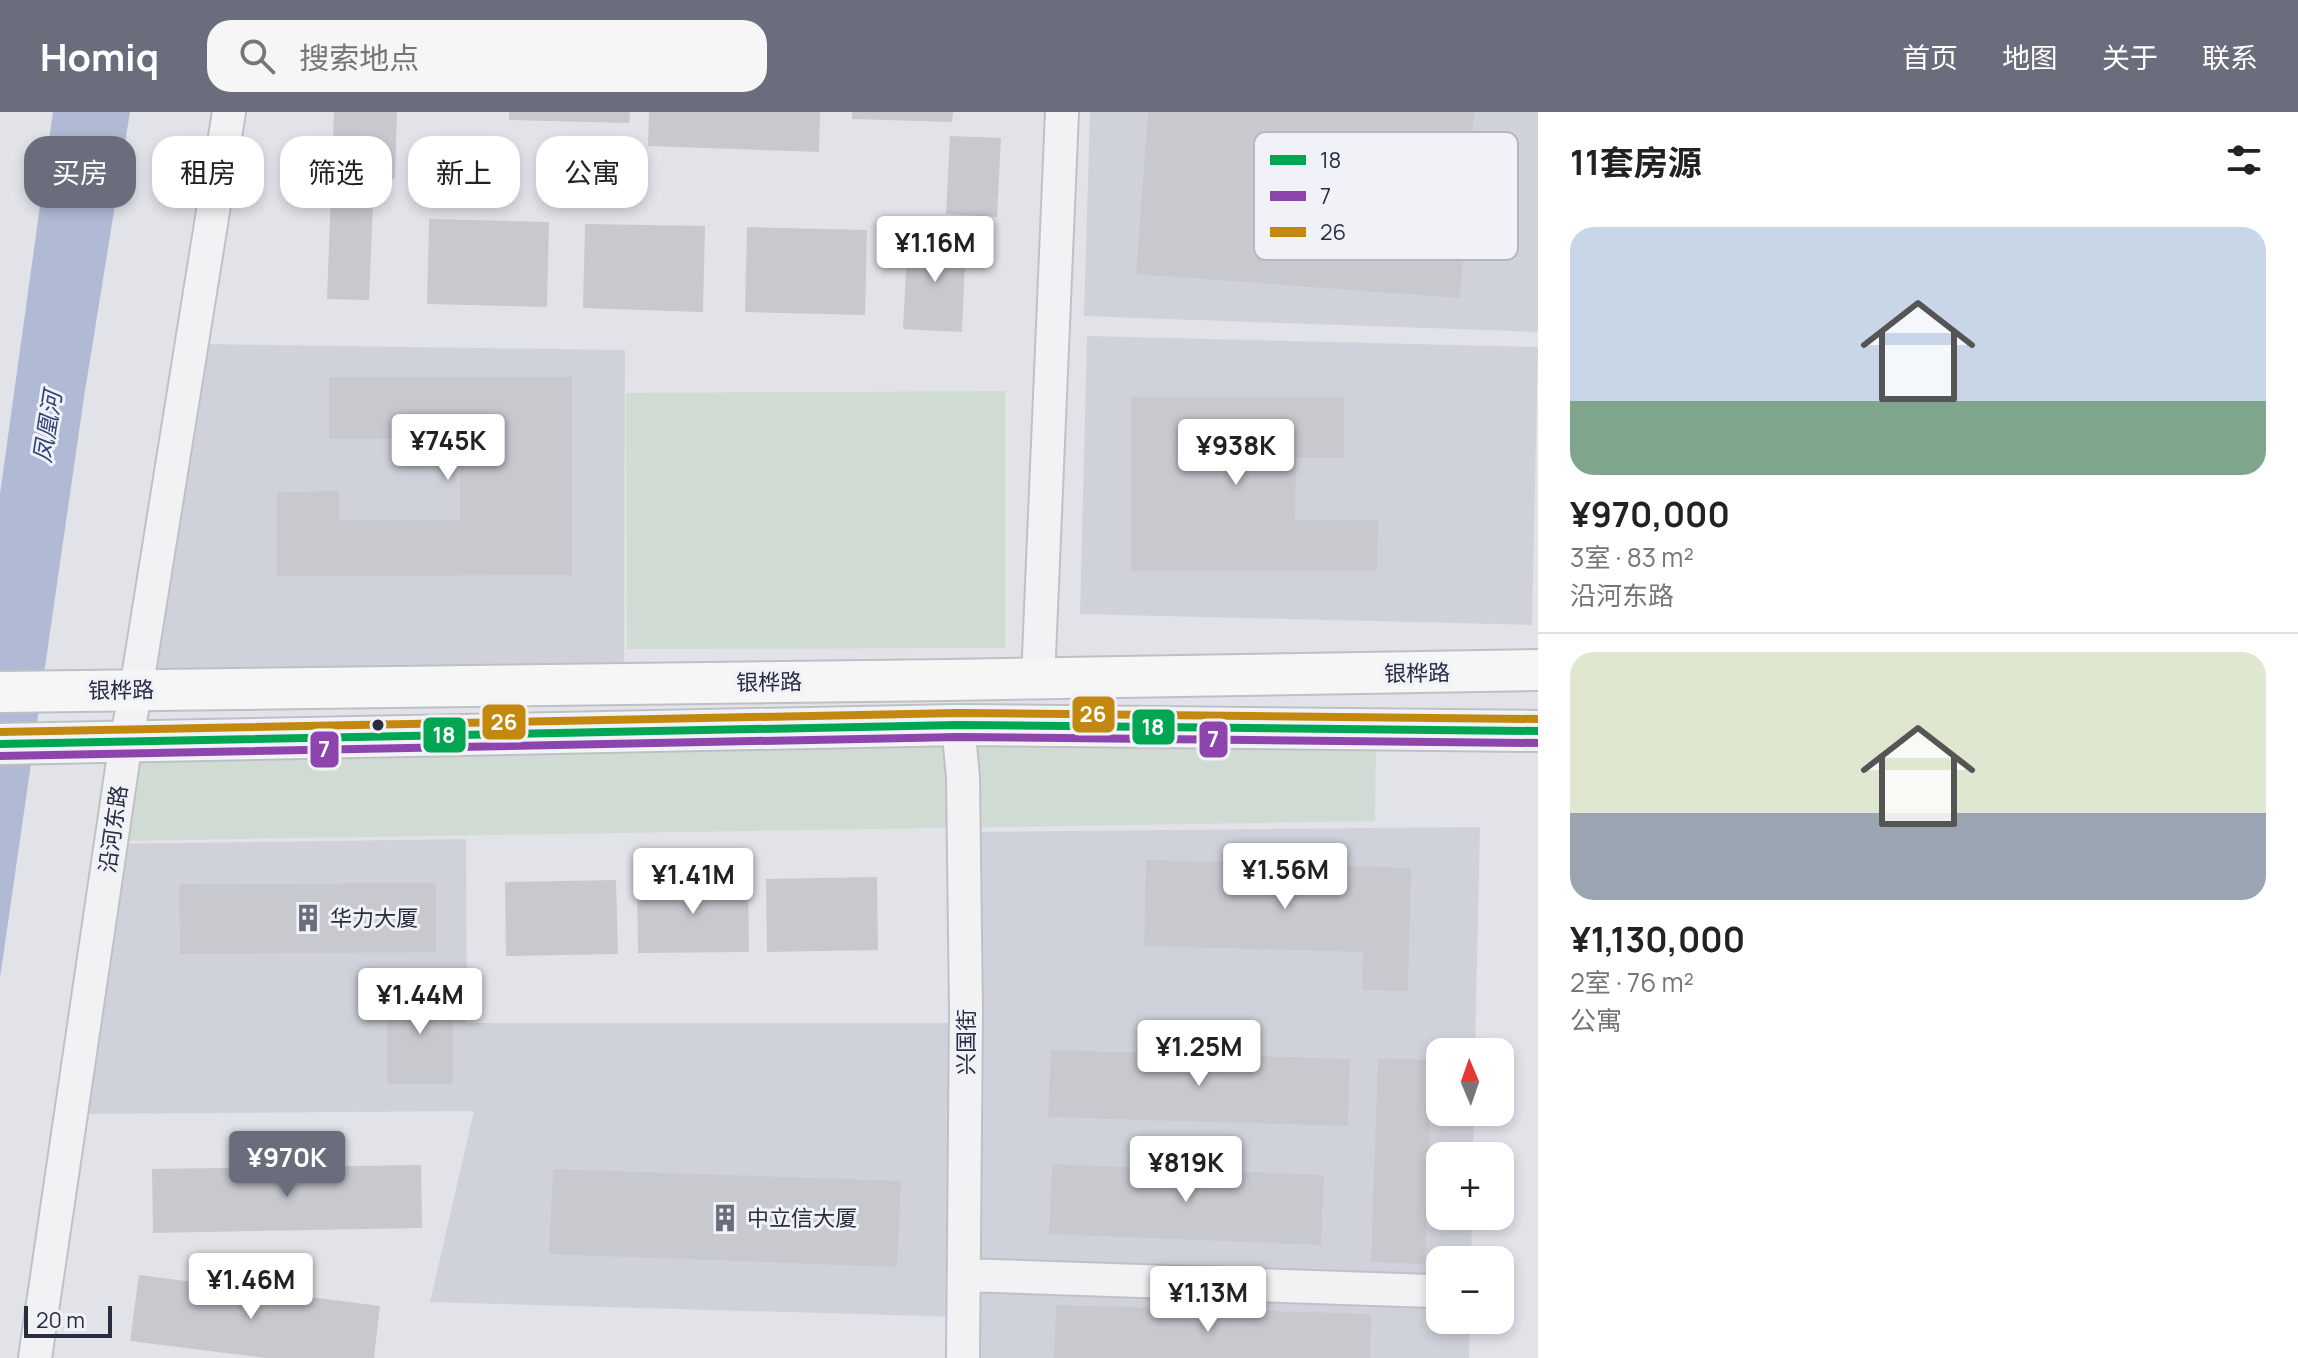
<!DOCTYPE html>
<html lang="zh">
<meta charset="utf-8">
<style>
:root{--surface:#fff;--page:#f6f6f6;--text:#222;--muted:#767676;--line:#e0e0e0;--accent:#696d7c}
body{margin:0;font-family:Manrope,"Noto Sans SC",sans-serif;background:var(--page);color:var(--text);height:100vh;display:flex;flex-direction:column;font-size:30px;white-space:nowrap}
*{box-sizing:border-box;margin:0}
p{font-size:26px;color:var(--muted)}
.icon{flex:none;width:44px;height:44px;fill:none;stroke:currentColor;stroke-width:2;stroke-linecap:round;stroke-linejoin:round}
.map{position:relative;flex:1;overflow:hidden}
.drawer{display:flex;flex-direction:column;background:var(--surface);width:760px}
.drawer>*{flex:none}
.banner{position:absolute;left:24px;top:24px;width:760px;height:72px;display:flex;gap:16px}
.needle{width:52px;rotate:358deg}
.tools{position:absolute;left:1426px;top:926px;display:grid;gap:16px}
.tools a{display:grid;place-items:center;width:88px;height:88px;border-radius:16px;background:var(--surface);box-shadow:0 4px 12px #0003;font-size:40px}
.scale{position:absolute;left:24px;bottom:20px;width:88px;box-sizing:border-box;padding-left:8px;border:4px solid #282d42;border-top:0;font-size:22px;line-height:28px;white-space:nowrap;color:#282d42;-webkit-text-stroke:6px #f0f2f7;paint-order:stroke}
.price{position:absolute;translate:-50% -68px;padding:0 18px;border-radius:8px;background:#fff;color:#222;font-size:26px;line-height:52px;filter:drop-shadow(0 2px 4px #0008)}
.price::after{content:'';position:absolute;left:50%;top:48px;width:24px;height:18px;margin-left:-12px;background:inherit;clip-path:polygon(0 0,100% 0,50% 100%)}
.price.current{background:var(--accent);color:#fff}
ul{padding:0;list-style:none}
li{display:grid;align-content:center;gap:16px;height:424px;padding:0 32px}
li+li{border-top:2px solid var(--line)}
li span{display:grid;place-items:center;height:248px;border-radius:24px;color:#555}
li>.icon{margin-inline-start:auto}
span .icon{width:144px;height:144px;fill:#fffc;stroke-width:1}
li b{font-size:34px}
h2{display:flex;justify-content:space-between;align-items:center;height:96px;padding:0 32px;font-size:34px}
.pill{padding:0 28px;border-radius:24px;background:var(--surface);box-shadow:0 4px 12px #0003;font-size:28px;line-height:72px}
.pill.current{background:var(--accent);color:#fff}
header{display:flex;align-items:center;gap:48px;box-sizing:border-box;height:112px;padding:0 40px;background:var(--accent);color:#fff}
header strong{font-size:38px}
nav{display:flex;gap:44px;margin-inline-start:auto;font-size:28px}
.search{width:560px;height:72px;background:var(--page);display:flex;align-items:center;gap:20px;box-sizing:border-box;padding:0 28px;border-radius:24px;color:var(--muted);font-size:30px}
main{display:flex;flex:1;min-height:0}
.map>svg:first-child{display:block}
.built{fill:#d0d2db}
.green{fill:#d0dbd3}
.water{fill:#b0bad4}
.building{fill:#c8c9cf}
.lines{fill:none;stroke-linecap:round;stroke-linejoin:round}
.minor-casing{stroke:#c0c1c6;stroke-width:36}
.major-casing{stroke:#bec0c6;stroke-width:44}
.minor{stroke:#f2f2f4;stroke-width:32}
.major{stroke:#f6f6f7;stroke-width:40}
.bus-1-casing{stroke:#f0f2f7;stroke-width:14}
.bus-2-casing{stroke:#f0f2f7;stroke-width:14}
.bus-3-casing{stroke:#f0f2f7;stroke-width:14}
.bus-1{stroke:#00a651;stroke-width:8}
.bus-2{stroke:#8e44ad;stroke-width:8}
.bus-3{stroke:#c38810;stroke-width:8}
.bus-dot{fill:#282d42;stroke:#f0f2f7;stroke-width:3}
.labels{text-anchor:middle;stroke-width:6;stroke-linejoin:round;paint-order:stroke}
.street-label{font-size:22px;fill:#282d42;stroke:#f0f2f7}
.poi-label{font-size:22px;fill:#282d42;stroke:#f0f2f7;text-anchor:start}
.water-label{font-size:24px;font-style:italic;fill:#304378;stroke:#f0f2f7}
.key{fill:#f0f2f7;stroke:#b4b7c1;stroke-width:2}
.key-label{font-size:22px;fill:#282d42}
.line-badge{stroke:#f0f2f7;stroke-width:3}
.badge-label{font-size:22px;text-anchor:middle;font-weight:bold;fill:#fff}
</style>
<header>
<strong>Homiq</strong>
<div class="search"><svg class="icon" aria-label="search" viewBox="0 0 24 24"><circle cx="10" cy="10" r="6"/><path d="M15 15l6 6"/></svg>搜索地点</div>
<nav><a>首页</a><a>地图</a><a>关于</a><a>联系</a></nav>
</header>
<main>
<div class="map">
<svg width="1538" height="1246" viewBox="0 0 1538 1246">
<rect width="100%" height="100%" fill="#e2e3e8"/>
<path class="built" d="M1090,0H1538V220L1084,204Z
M1087,224L1538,235L1532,513L1080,502Z
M200,232L625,238L624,567L142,571Z
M1480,715L1475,940H1440V1000H1474L1473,1044H1440V1104H1472L1471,1148H1440V1208H1470L1469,1246H963L962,1205L430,1190L474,999L72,1002L112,732L466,727L467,911H963L964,720Z"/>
<path class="green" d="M1005,279V536L627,537L626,281Z
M1376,623L1375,709L115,729L129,633Z"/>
<path class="water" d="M53,0H130L84,285L0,866V382Z"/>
<path class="building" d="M334,0H397L395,67H374L369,188L327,187Z
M509,0H630L629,11L509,8Z
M649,0H820L819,40L648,34Z
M852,0H953L952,10L852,7Z
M1148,0H1474L1460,186L1136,162Z
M950,24L1001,26L997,105L946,102Z
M429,107L549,110L547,195L427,192Z
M585,112L705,114L703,200L583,196Z
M747,115L867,118L865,203L745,200Z
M908,124L966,127L962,220L903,217Z
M329,265H572V463L277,464V380L339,379V408H460V327H329Z
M1131,285H1344V346H1296L1295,408H1378L1377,459H1131Z
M1146,748L1411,756L1408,879L1362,878L1363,840L1144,834Z
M877,765L878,838L767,840L766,767Z
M748,766L749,840L638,841L637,768Z
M616,768L618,842L506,844L505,770Z
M436,771V840L180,842L179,772Z
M387,876H453V972H387Z
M1051,938L1350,947L1348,1014L1048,1005Z
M1378,946L1432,948L1425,1152L1371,1150Z
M1052,1052L1324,1063L1321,1133L1049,1122Z
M421,1053L422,1116L153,1121L152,1057Z
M553,1057L901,1069L897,1155L549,1142Z
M139,1163L380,1194L374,1246H267L130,1229Z
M1056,1193L1371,1202L1370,1246H1054Z"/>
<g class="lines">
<defs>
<path id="minor" d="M1038,567L1062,0
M958,613L963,665L966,899L963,1246
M964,1163L1431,1179
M35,1246L126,629L136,578L229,0"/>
<path id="major" d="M0,580L948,568L1538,558
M0,632L958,613L1538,619"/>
</defs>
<use href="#minor" class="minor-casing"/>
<use href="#major" class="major-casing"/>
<use href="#minor" class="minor"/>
<use href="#major" class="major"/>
<defs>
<path id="bus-1" d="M0,632L958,613L1538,619"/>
<path id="bus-2" d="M0,644L958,625L1538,631"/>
<path id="bus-3" d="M0,620L958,601L1538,607"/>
</defs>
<use href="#bus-1" class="bus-1-casing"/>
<use href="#bus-2" class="bus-2-casing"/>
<use href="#bus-3" class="bus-3-casing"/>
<use href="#bus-1" class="bus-1"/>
<use href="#bus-2" class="bus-2"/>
<use href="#bus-3" class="bus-3"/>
</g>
<defs>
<symbol id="building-bare" viewBox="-9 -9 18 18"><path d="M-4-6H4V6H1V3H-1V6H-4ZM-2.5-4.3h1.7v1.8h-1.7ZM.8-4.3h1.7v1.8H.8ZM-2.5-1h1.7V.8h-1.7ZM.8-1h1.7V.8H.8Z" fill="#696d7c" stroke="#f0f2f7" stroke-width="2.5" paint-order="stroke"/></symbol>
</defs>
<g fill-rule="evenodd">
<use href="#building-bare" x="288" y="786" width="40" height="40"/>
<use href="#building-bare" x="705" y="1086" width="40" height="40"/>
</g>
<circle class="bus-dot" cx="378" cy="613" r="7"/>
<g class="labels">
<g class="street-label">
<text transform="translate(1417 561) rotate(-1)" y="8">银桦路</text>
<text transform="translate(769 570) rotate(-1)" y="8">银桦路</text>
<text transform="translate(121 578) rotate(-1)" y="8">银桦路</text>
<text transform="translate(113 717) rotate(-82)" y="8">沿河东路</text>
<text transform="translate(966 930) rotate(-90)" y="8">兴国街</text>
</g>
<g class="poi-label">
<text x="330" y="814">华力大厦</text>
<text x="747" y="1114">中立信大厦</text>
</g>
<g class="water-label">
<text transform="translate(48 315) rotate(-81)" y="8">凤凰河</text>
</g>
</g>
<rect x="1254" y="20" width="264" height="128" rx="12" class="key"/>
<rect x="1270" y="43" width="36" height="10" fill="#00a651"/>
<rect x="1270" y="79" width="36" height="10" fill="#8e44ad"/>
<rect x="1270" y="115" width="36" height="10" fill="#c38810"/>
<g class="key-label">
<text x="1320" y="56">18</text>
<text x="1320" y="92">7</text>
<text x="1320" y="128">26</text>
</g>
<g class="line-badge">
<rect x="1071" y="583" width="45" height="39" rx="8" fill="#c38810"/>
<rect x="481" y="591" width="46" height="38" rx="8" fill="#c38810"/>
<rect x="1131" y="596" width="45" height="38" rx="8" fill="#00a651"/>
<rect x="422" y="604" width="45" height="38" rx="8" fill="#00a651"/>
<rect x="1198" y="608" width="31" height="39" rx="8" fill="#8e44ad"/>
<rect x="309" y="618" width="31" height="39" rx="8" fill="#8e44ad"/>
</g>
<g class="badge-label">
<text x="1093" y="610">26</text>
<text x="504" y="618">26</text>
<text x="1153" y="623">18</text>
<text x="444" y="631">18</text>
<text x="1213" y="635">7</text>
<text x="324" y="645">7</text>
</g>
</svg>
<div class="tools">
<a><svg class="needle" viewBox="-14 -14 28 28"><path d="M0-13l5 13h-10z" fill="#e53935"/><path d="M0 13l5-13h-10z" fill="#767676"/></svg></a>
<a>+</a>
<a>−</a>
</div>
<div class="scale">20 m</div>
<b class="price" style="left:935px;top:172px">¥1.16M</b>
<b class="price" style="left:448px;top:370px">¥745K</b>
<b class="price" style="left:1236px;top:375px">¥938K</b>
<b class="price" style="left:1285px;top:799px">¥1.56M</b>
<b class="price" style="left:693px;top:804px">¥1.41M</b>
<b class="price" style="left:420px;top:924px">¥1.44M</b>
<b class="price" style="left:1199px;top:976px">¥1.25M</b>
<b class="price current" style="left:287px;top:1087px">¥970K</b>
<b class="price" style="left:1186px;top:1092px">¥819K</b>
<b class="price" style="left:251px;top:1209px">¥1.46M</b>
<b class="price" style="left:1208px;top:1222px">¥1.13M</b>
<div class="banner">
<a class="pill current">买房</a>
<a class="pill">租房</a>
<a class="pill">筛选</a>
<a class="pill">新上</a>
<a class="pill">公寓</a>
</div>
</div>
<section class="drawer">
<h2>11套房源<svg class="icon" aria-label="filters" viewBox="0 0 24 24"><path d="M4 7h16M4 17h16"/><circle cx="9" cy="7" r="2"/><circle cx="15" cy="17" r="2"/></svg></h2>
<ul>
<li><span style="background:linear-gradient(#c9d6e8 70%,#7fa58c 0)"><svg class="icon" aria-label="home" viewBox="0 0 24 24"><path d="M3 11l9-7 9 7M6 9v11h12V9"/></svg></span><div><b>¥970,000</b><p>3室 · 83 m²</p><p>沿河东路</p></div></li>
<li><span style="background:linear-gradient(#dfe7d0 65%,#9aa5b1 0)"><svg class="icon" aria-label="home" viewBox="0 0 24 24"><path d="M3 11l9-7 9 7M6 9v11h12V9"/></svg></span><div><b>¥1,130,000</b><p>2室 · 76 m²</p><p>公寓</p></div></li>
</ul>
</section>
</main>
